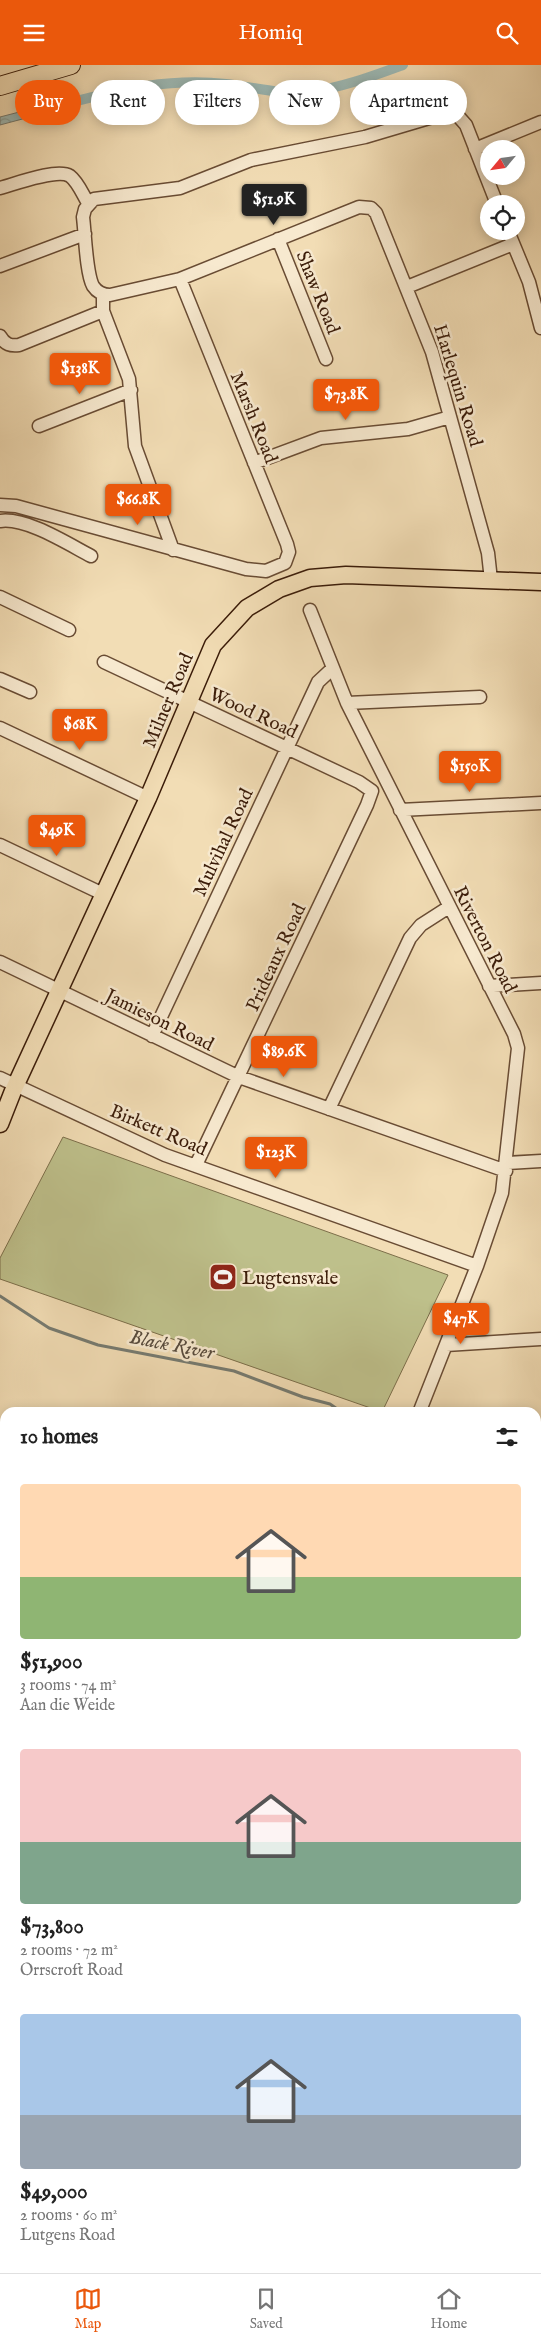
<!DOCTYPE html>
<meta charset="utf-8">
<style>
:root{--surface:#fff;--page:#f2f2f2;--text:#222;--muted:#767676;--line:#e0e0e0;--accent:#ea580c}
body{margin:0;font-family:"IM FELL English",serif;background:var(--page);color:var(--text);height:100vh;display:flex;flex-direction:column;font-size:19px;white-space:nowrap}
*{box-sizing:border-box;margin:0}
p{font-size:16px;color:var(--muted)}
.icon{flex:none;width:28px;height:28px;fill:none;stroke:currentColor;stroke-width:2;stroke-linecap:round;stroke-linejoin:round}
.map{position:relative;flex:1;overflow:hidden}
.drawer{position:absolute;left:0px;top:1342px;width:541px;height:866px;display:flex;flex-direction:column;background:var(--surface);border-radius:15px 15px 0 0;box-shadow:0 2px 12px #0003}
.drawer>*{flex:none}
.top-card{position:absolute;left:15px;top:15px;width:511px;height:45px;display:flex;gap:10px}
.needle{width:32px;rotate:241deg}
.buttons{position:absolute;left:480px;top:75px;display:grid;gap:10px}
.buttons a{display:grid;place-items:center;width:45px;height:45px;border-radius:50%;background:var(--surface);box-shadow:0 2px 12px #0003;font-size:25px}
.price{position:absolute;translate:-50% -42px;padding:0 11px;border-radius:5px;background:var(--accent);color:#fff;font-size:16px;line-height:32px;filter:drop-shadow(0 1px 2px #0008)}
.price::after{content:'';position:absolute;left:50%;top:30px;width:15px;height:11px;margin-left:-8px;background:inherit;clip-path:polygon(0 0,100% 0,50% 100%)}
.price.active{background:#222;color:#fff}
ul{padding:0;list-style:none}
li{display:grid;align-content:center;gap:10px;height:265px;padding:0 20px}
li span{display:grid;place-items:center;height:155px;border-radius:5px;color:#555}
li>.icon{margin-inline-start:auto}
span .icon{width:90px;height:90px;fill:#fffc;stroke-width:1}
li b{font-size:21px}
h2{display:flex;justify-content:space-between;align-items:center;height:60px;padding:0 20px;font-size:21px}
.tag{padding:0 18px;border-radius:22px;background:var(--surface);box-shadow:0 2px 12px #0003;font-size:18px;line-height:45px}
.tag.active{background:var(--accent);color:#fff}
header{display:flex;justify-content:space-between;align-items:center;height:65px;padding:0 20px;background:var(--accent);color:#fff;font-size:22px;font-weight:600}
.dock{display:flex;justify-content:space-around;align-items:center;height:70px;border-top:1px solid var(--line);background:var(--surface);font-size:14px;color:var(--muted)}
.dock a{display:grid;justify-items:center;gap:2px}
.dock .active{color:var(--accent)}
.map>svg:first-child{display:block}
.grass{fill:#bec08b;stroke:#7c6e4a}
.water{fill:url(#water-waves);stroke:#767b71}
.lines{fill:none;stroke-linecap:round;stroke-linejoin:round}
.stream{stroke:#767b71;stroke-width:3}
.canal{stroke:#9dbab6;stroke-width:10}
.minor-casing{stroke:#694c34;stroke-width:15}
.major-casing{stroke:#3b1c09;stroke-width:19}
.highway-casing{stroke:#3b1c09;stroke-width:20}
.minor{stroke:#f7e9cf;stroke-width:12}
.major{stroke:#f2ddb5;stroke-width:16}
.highway{stroke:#f2ddb5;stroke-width:18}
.labels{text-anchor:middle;stroke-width:5;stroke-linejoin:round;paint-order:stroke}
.street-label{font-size:19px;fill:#3b1c09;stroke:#f7e9cf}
.poi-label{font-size:19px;fill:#3b1c09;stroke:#f7e9cf;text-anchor:start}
.water-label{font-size:20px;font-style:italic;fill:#584b3d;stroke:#f7e9cf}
</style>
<header><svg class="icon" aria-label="menu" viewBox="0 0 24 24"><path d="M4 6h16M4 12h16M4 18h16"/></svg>Homiq<svg class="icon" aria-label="search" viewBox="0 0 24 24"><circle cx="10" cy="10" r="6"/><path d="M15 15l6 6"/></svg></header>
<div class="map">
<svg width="541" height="2208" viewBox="0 0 541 2208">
<defs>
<pattern id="water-waves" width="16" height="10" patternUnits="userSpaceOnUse" patternTransform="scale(1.25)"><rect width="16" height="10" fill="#9dbab6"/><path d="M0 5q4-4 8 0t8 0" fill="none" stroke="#889f9b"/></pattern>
</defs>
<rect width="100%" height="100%" fill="#f2ddb5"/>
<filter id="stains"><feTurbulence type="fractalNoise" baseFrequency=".004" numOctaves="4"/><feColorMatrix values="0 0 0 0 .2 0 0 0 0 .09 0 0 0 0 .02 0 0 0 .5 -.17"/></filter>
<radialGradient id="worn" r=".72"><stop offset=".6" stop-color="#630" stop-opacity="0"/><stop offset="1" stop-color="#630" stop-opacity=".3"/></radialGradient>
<path class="grass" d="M63,1072L448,1210L382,1347L0,1214V1193Z
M541,1440V1619H536V1443Z
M541,1654V1746L536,1737V1656Z
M541,2063V2161H536V2063Z
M541,2162V2208H521L520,2204H536V2163Z
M402,2204H518V2208H403Z"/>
<path class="water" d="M81,31L82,38L0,60V52Z"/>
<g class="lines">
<path class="stream" d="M0,1231L49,1263L98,1280L234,1306L303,1332L330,1339L343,1348
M536,1386L541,1388"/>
<path class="canal" d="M69,38C122,24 170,13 226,19C253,22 281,30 309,27C341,23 373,11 403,0"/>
<defs>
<path id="minor" d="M475,84L541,57
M0,123C15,119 57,103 70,111C78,117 83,130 88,138
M508,166L529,217L541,263
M278,174L326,294
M0,201L85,169
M407,222L513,179
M103,230V246L129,314L135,381L173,485
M0,271C5,280 11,281 19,280L103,246
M39,361L131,325
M254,398L321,373L408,364L450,352
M0,440L16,441L246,504L266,506L285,498L289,487L287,479L180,214
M0,456C26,452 68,479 91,491
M491,515L488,488L432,287L376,148L371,143L359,142L180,214L110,230C103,230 97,227 93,221C86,208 85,167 83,152L85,144L94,134L180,123L251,95L365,72L446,48L458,51L466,60L497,139
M0,532L69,565
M310,545L347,638L514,969L518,983L502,1128L477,1201L419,1348
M104,597L359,717L372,726
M0,614L30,627
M347,638L480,632
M0,663L148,733
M400,745L541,738
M0,780L103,829
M0,897L239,1012L506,1106
M489,921L541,918
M152,971L318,617L333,603
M0,1013L165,1090L477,1201
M329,1044L410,873L421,860L449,842
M506,1098L541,1096
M196,1100L367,740L372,726
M446,1280L541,1274
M0,1440L5,1439
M0,1484L5,1496
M0,1624L5,1622
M0,1879L5,1892
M0,1911L5,1909
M0,2153L5,2166
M19,2204L21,2208
M164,2204V2208
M378,2204L379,2208"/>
<path id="major" d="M0,1059L13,1026L148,733L213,580L247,543L279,524L310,513L346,510L541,517"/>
<path id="highway" d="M0,21L71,0"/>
</defs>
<use href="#minor" class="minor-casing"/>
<use href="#major" class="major-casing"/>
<use href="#highway" class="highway-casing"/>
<use href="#minor" class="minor"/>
<use href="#major" class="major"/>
<use href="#highway" class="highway"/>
</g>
<defs>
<symbol id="stadium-square" viewBox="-11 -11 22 22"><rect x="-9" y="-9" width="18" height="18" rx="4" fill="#8f2418" stroke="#f7e9cf"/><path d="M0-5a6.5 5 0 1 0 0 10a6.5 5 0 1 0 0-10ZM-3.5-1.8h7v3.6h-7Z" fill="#fff"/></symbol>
</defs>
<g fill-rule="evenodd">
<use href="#stadium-square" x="207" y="1196" width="32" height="32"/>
</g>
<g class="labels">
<g class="street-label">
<text transform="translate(319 227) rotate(68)" y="7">Shaw Road</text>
<text transform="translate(459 320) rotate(73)" y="7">Harlequin Road</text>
<text transform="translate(255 352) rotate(68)" y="7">Marsh Road</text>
<text transform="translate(167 635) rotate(-67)" y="7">Milner Road</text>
<text transform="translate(254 647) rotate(25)" y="7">Wood Road</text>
<text transform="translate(222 777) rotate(-65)" y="7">Mulvihal Road</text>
<text transform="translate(486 874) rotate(63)" y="7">Riverton Road</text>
<text transform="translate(275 892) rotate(-65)" y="7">Prideaux Road</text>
<text transform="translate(160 954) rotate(26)" y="7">Jamieson Road</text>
<text transform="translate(159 1064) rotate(23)" y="7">Birkett Road</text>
</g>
<g class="poi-label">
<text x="242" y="1219">Lugtensvale</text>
</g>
<g class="water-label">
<text transform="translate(172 1279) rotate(11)" y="7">Black River</text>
</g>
</g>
<rect width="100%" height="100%" filter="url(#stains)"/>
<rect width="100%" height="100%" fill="url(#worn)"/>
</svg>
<div class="buttons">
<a><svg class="needle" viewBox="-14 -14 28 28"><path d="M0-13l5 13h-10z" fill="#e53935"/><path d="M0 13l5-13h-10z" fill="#767676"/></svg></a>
<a><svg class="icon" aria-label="locate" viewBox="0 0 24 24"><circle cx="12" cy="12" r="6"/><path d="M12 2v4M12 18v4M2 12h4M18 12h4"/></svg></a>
</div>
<b class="price active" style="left:274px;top:161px">$51.9K</b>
<b class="price" style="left:80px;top:330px">$138K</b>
<b class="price" style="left:346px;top:356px">$73.8K</b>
<b class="price" style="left:138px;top:461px">$66.8K</b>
<b class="price" style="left:80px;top:686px">$68K</b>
<b class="price" style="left:470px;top:728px">$150K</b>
<b class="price" style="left:57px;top:792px">$49K</b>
<b class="price" style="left:284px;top:1013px">$89.6K</b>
<b class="price" style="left:276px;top:1114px">$123K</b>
<b class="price" style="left:461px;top:1280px">$47K</b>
<div class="top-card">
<a class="tag active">Buy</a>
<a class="tag">Rent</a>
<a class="tag">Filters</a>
<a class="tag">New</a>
<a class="tag">Apartment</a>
</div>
<section class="drawer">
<h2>10 homes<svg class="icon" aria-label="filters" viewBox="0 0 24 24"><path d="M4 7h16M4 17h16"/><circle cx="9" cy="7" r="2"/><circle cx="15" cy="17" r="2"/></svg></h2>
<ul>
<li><span style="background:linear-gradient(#ffd9b3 60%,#8fb573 0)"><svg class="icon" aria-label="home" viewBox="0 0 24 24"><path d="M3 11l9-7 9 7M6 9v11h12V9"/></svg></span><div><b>$51,900</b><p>3 rooms · 74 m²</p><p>Aan die Weide</p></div></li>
<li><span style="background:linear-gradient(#f6c9c9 60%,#7fa58c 0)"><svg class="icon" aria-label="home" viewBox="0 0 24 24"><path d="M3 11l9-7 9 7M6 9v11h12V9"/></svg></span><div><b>$73,800</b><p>2 rooms · 72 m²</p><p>Orrscroft Road</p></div></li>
<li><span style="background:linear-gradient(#a9c7e8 65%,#9aa5b1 0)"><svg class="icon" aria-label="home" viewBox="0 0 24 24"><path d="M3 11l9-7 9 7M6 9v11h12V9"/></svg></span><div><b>$49,000</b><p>2 rooms · 60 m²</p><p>Lutgens Road</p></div></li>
</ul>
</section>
</div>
<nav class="dock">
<a class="active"><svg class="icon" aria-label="map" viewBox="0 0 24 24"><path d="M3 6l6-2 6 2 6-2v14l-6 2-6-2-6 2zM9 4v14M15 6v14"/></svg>Map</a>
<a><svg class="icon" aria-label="saved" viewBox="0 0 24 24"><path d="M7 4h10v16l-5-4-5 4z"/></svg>Saved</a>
<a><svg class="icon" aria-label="home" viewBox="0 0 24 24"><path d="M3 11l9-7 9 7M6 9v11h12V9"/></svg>Home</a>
</nav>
